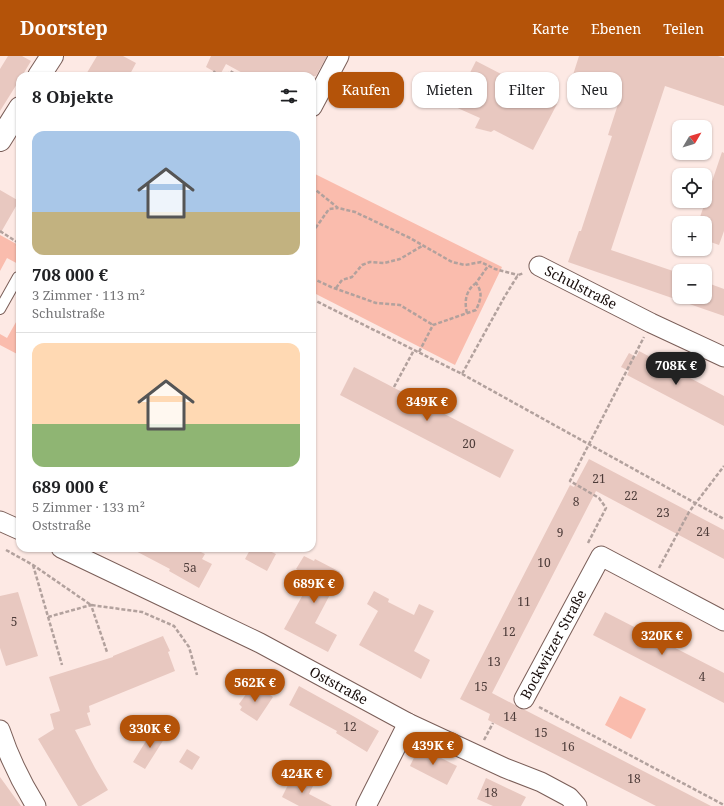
<!DOCTYPE html>
<html lang="de">
<meta charset="utf-8">
<style>
:root{--surface:#fff;--page:#f6f6f6;--text:#202124;--muted:#757577;--line:#e0e0e0;--accent:#b45309}
body{margin:0;font-family:"Noto Serif",serif;background:var(--page);color:var(--text);height:100vh;display:flex;flex-direction:column;font-size:15px;white-space:nowrap}
*{box-sizing:border-box;margin:0}
p{font-size:13px;color:var(--muted)}
.icon{flex:none;width:22px;height:22px;fill:none;stroke:currentColor;stroke-width:2;stroke-linecap:round;stroke-linejoin:round}
.map{position:relative;flex:1;overflow:hidden}
.drawer{position:absolute;left:16px;top:16px;width:300px;height:480px;display:flex;flex-direction:column;background:var(--surface);border-radius:12px;box-shadow:0 1px 3px #0004}
.drawer>*{flex:none}
.guide{position:absolute;left:328px;top:16px;width:336px;height:36px;display:flex;gap:8px}
.needle{width:26px;rotate:52deg}
.buttons{position:absolute;left:672px;top:64px;display:grid;gap:8px}
.buttons a{display:grid;place-items:center;width:40px;height:40px;border-radius:8px;background:var(--surface);box-shadow:0 1px 3px #0004;font-size:20px}
.price{position:absolute;translate:-50% -34px;padding:0 9px;border-radius:14px;background:var(--accent);color:#fff;font-size:13px;line-height:26px;filter:drop-shadow(0 1px 2px #0008)}
.price::after{content:'';position:absolute;left:50%;top:24px;width:12px;height:9px;margin-left:-6px;background:inherit;clip-path:polygon(0 0,100% 0,50% 100%)}
.price.selected{background:#222;color:#fff}
ul{padding:0;list-style:none}
li{display:grid;align-content:center;gap:8px;height:212px;padding:0 16px}
li+li{border-top:1px solid var(--line)}
li span{display:grid;place-items:center;height:124px;border-radius:12px;color:#555}
li>.icon{margin-inline-start:auto}
span .icon{width:72px;height:72px;fill:#fffc;stroke-width:1}
li b{font-size:17px}
h2{display:flex;justify-content:space-between;align-items:center;height:48px;padding:0 16px;font-size:17px}
.chip{padding:0 14px;border-radius:12px;background:var(--surface);box-shadow:0 1px 3px #0004;font-size:14px;line-height:36px}
.chip.selected{background:var(--accent);color:#fff}
header{display:flex;align-items:center;gap:24px;box-sizing:border-box;height:56px;padding:0 20px;background:var(--accent);color:#fff}
header strong{font-size:19px}
nav{display:flex;gap:22px;margin-inline-start:auto;font-size:14px}
.map>svg:first-child{display:block}
.green{fill:#fabcad}
.building{fill:#e8c8c0}
.lines{fill:none;stroke-linecap:round;stroke-linejoin:round}
.lane-casing{stroke:#7a5e58;stroke-width:12}
.street-casing{stroke:#7a5e58;stroke-width:21}
.secondary-casing{stroke:#7a5e58;stroke-width:24}
.path{stroke:#b2a19d;stroke-width:2.5;stroke-dasharray:4 2;stroke-linecap:butt}
.lane{stroke:#fff;stroke-width:10}
.street{stroke:#fff;stroke-width:19}
.secondary{stroke:#fff;stroke-width:22}
.labels{text-anchor:middle;stroke-width:3.5;stroke-linejoin:round;paint-order:stroke}
.number-label{font-size:12px;fill:#4d3c39}
.street-label{font-size:14px;fill:#190e0c;stroke:#fde9e4}
</style>
<header>
<strong>Doorstep</strong>
<nav><a>Karte</a><a>Ebenen</a><a>Teilen</a></nav>
</header>
<div class="map">
<svg width="724" height="750" viewBox="0 0 724 750">
<rect width="100%" height="100%" fill="#fde9e4"/>
<path class="green" d="M315,118L502,211L455,309L312,236V124Z
M0,179L20,190V209L7,202L0,215Z
M20,259V298L19,299L0,289V278L7,282Z
M620,640L646,653L631,683L605,669Z"/>
<path class="building" d="M8,0H22L31,5L22,20H20V23L0,55V13Z
M97,0H123L136,7L129,20H85Z
M211,0H327L316,20H248L226,8L220,19L206,11Z
M579,0H718L724,2V50L665,30L611,194L679,217V241H705V226L724,233V260L568,206L579,175H581L612,80L608,79L621,39L572,22Z
M476,5L505,20L506,19L557,48L533,94L494,74L491,76L475,72L480,62L453,50Z
M722,96L724,97V175L719,189L705,184V167H698Z
M0,134L19,145L0,178Z
M639,295L724,340V370L627,319L629,315L621,311L629,297L636,301Z
M354,311L514,394L500,422L340,339Z
M589,403L724,474V503L596,435L492,637L515,649L519,653L525,654L711,750H656L488,664L490,658L460,643L570,429L574,431Z
M130,492H193L205,498L202,503L212,508L199,532L169,515L170,513Z
M251,492H263L276,498L267,515L245,503Z
M304,500L314,505L315,503L340,516L332,530L334,531L315,567L337,579L328,596L284,573L312,522L296,513Z
M374,535L389,543L388,546L414,559L419,548L434,555L414,595L430,604L421,623L359,589L378,555L367,548Z
M18,536L38,600L6,610L0,592V540Z
M605,556L724,617V647L593,579Z
M163,580L170,595L168,596L175,615L89,650L90,656L87,657L91,669L75,674L95,712L108,734L81,750H78L38,683L54,673L50,658L60,655L49,621L113,601V600Z
M252,630L255,632L257,630L273,641L257,665L240,654L242,651L239,648Z
M299,630L353,660L379,675L367,696L336,677L337,675L289,649Z
M154,672L166,680L145,713L133,706Z
M419,691L457,710L447,729L410,710Z
M187,693L200,701L192,714L179,706Z
M293,719L313,730L309,738L332,750H299L282,741Z
M0,721L21,750H0Z
M486,722L526,741L521,750H493L477,743Z"/>
<g class="lines">
<defs>
<path id="lane" d="M0,253L18,221"/>
<g id="street">
<path d="M312,51L339,0"/>
<path id="s1" d="M539,210L651,267L724,301"/>
<path d="M0,465L20,474"/>
<path id="s2" d="M61,492L260,587L408,667L505,712L541,726L569,741L577,750"/>
<path id="s3" d="M524,643L601,500L724,565"/>
<path d="M0,674C9,701 21,726 36,750"/>
<path d="M366,750L408,667"/>
</g>
<path id="secondary" d="M39,20L52,0
M0,84L20,52"/>
</defs>
<use href="#lane" class="lane-casing"/>
<use href="#street" class="street-casing"/>
<use href="#secondary" class="secondary-casing"/>
<path class="path" d="M215,15L212,19L215,20
M228,20L230,15L239,20
M312,131L338,152L355,156L410,182L452,206L465,209L481,206L495,213L518,219
M0,175L20,188
M312,177L329,153L338,152
M17,186L18,208
M312,222L331,231L376,247L400,249L433,269
M336,232L342,224L352,221L362,209L370,206L384,207L400,203L422,190
M312,243L462,318L505,240L518,219L524,217
M467,257C464,245 466,234 476,227
M419,296L433,269L476,254C481,243 483,237 476,227L488,210
M462,318L724,463
M394,331L414,294
M588,487L606,452L599,442L570,425L644,281
M6,494L33,509L91,549L142,556L174,570L189,591L197,619
M33,509L62,609
M659,512L689,456L724,410
M48,561L91,549L107,596
M539,651L724,749
M484,684L493,667"/>
<use href="#lane" class="lane"/>
<use href="#street" class="street"/>
<use href="#secondary" class="secondary"/>
</g>
<g class="labels">
<g class="number-label">
<text x="469" y="392">20</text>
<text x="599" y="427">21</text>
<text x="631" y="444">22</text>
<text x="576" y="450">8</text>
<text x="663" y="461">23</text>
<text x="703" y="480">24</text>
<text x="560" y="481">9</text>
<text x="544" y="511">10</text>
<text x="190" y="516">5a</text>
<text x="524" y="550">11</text>
<text x="14" y="570">5</text>
<text x="509" y="580">12</text>
<text x="494" y="610">13</text>
<text x="702" y="625">4</text>
<text x="481" y="635">15</text>
<text x="510" y="665">14</text>
<text x="350" y="675">12</text>
<text x="541" y="681">15</text>
<text x="568" y="695">16</text>
<text x="634" y="727">18</text>
<text x="491" y="741">18</text>
</g>
<g class="street-label">
<text dy="5" stroke="none"><textPath href="#s1" startOffset="47">Schulstraße</textPath></text>
<text dy="5" stroke="none"><textPath href="#s3" startOffset="62">Bockwitzer Straße</textPath></text>
<text dy="5" stroke="none"><textPath href="#s2" startOffset="310">Oststraße</textPath></text>
</g>
</g>
</svg>
<div class="buttons">
<a><svg class="needle" viewBox="-14 -14 28 28"><path d="M0-13l5 13h-10z" fill="#e53935"/><path d="M0 13l5-13h-10z" fill="#757577"/></svg></a>
<a><svg class="icon" aria-label="locate" viewBox="0 0 24 24"><circle cx="12" cy="12" r="6"/><path d="M12 2v4M12 18v4M2 12h4M18 12h4"/></svg></a>
<a>+</a>
<a>−</a>
</div>
<b class="price selected" style="left:676px;top:330px">708K €</b>
<b class="price" style="left:427px;top:366px">349K €</b>
<b class="price" style="left:314px;top:548px">689K €</b>
<b class="price" style="left:662px;top:600px">320K €</b>
<b class="price" style="left:255px;top:647px">562K €</b>
<b class="price" style="left:150px;top:693px">330K €</b>
<b class="price" style="left:433px;top:710px">439K €</b>
<b class="price" style="left:302px;top:738px">424K €</b>
<div class="guide">
<a class="chip selected">Kaufen</a>
<a class="chip">Mieten</a>
<a class="chip">Filter</a>
<a class="chip">Neu</a>
</div>
<section class="drawer">
<h2>8 Objekte<svg class="icon" aria-label="filters" viewBox="0 0 24 24"><path d="M4 7h16M4 17h16"/><circle cx="9" cy="7" r="2"/><circle cx="15" cy="17" r="2"/></svg></h2>
<ul>
<li><span style="background:linear-gradient(#a9c7e8 65%,#c2b280 0)"><svg class="icon" aria-label="home" viewBox="0 0 24 24"><path d="M3 11l9-7 9 7M6 9v11h12V9"/></svg></span><div><b>708 000 €</b><p>3 Zimmer · 113 m²</p><p>Schulstraße</p></div></li>
<li><span style="background:linear-gradient(#ffd9b3 65%,#8fb573 0)"><svg class="icon" aria-label="home" viewBox="0 0 24 24"><path d="M3 11l9-7 9 7M6 9v11h12V9"/></svg></span><div><b>689 000 €</b><p>5 Zimmer · 133 m²</p><p>Oststraße</p></div></li>
</ul>
</section>
</div>
